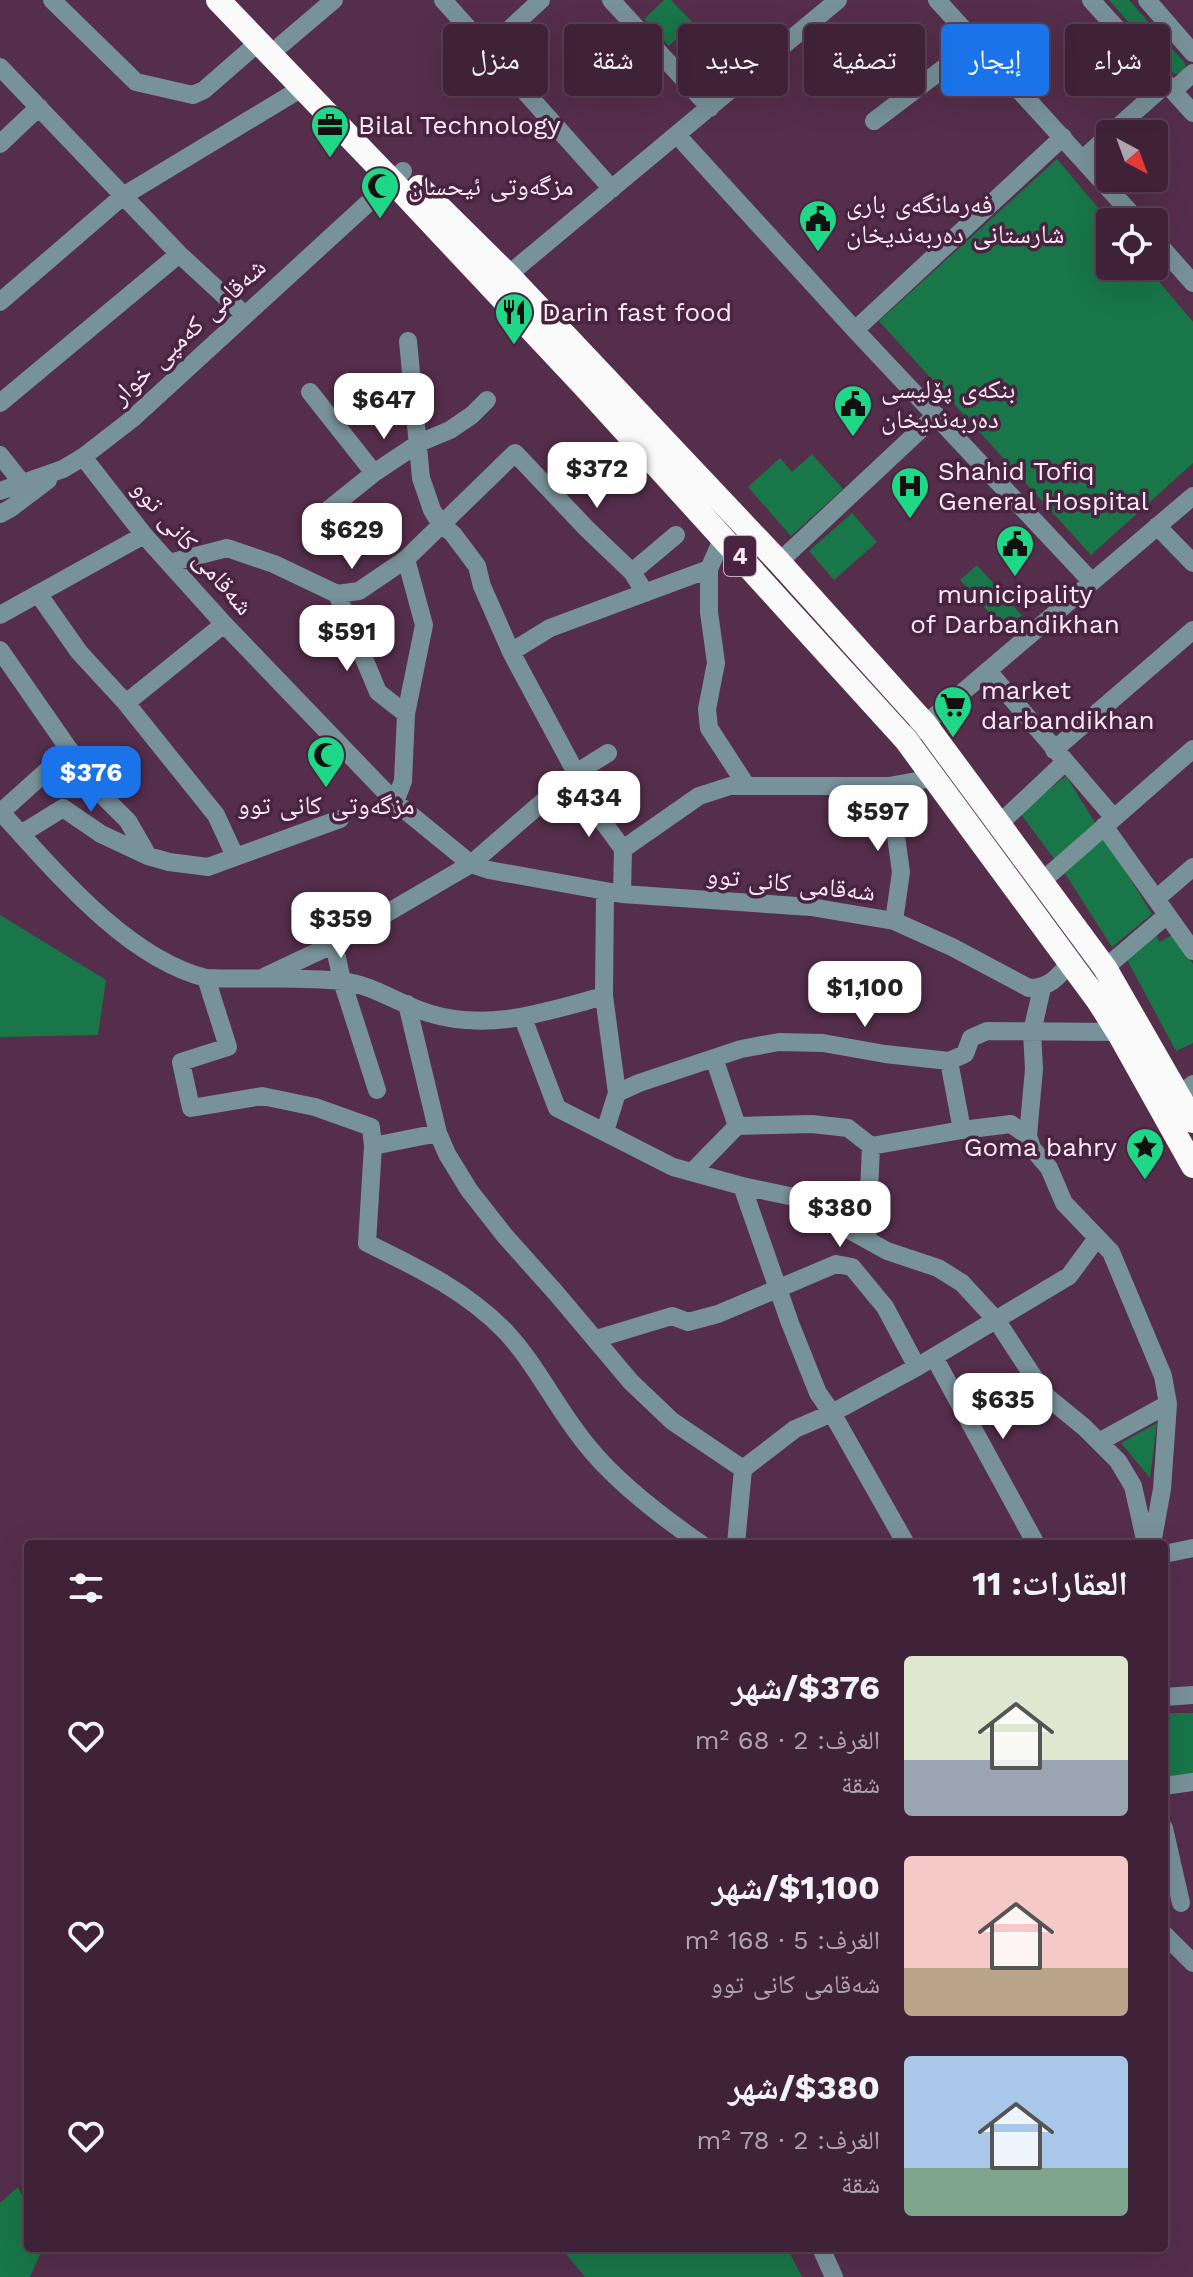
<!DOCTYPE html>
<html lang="ar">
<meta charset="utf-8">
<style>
:root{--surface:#402238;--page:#4b2f43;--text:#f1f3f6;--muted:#aea4ae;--line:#593f53;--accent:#1a73e8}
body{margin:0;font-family:"Work Sans","Noto Naskh Arabic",sans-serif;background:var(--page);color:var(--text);direction:rtl;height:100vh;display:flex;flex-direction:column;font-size:30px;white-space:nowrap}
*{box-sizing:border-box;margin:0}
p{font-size:26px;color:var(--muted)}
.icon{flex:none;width:44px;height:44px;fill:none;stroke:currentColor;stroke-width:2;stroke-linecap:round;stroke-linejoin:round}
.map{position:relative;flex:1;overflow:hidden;direction:ltr}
.side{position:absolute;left:24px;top:1540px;width:1144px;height:712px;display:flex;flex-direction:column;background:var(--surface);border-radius:8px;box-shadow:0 8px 32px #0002,0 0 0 2px var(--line);direction:rtl}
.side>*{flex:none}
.hud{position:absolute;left:24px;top:24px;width:1146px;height:72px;direction:rtl;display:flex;gap:16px}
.needle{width:52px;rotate:139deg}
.fabs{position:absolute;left:1096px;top:120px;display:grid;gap:16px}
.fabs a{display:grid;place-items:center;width:72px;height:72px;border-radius:8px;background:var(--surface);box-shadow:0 8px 32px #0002,0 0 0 2px var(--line);font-size:40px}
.price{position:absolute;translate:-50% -68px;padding:0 18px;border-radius:16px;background:#fff;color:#222;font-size:26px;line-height:52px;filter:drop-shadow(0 2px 4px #0008)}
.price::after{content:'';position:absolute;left:50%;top:48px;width:24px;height:18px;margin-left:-12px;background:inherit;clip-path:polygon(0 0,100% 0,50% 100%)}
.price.current{background:var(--accent);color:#fff}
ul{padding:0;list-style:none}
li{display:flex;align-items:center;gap:24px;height:200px;padding:0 40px}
li span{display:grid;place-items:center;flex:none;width:224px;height:160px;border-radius:8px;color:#555}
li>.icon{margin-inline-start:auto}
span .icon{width:96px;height:96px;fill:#fffc;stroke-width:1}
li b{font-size:34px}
h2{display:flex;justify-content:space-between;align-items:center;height:96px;padding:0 40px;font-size:34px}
.pill{padding:0 28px;border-radius:8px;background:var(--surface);box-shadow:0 8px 32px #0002,0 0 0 2px var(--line);font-size:28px;line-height:72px}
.pill.current{background:var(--accent);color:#fff}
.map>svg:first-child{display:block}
.green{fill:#197649}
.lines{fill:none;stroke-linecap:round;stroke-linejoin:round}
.minor{stroke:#789299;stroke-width:18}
.highway{stroke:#fafafa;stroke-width:24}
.labels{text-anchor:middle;stroke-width:7;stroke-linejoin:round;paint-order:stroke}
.shield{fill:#492440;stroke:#c7aec0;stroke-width:2}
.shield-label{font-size:24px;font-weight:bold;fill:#fde9f7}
.poi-label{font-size:26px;fill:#fde9f7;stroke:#492440;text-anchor:start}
.street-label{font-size:26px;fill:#fde9f7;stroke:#492440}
</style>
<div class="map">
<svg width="1193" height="2277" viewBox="0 0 1193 2277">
<rect width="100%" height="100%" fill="#552e4b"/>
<path class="green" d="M664,0H671L693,23L669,46L644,19Z
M1109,0H1129L1184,62L1186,67L1184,72L1180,75L1173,73Z
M1057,159L1110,222V266H1146L1193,322V463L1091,555L879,321Z
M812,454L843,489L791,536L748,487L780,458L792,472Z
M852,513L877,542L834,580L809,551Z
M977,565L1025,619L1008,634L960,580Z
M1066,776L1152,914L1112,947L1064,872L1020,813Z
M0,915L106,980L98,1035L0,1037Z
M1155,935L1160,942L1172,935L1193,964V1043L1176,1051L1126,958Z
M1157,1423L1150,1478L1121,1443Z
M1164,1713H1193V1773L1164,1777Z
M18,2187L28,2208V2248H43L30,2277H0V2203Z
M561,2248H787L802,2277H585Z"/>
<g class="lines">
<path class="minor" d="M52,0L136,82L193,95L204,90L259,42
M443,0L612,189
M611,0L710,108
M937,0L1139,222
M1091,0L1193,113
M1147,0L1193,53
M281,45L334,0
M487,50L541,0
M0,67L179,254L245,315
M1173,91L1193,73
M874,121L977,43
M1110,134L1166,84
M677,135L855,330L1092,582
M0,144L39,107
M1083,159L1110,134
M1154,239L1193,283
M508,275L838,0
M0,302L123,196L302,88
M855,330L1063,137
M408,341L421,478L432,510L440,523L453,534L477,566L482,586L511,652L576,773
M310,392L374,473
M0,403L179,254
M0,455L23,484
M83,457L144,535L169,563L224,624L395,802L471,864L489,870L622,894L811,907L894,921L952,947L1029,988C1049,988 1058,977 1070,963
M0,491L63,469L83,457L132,419L403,171
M0,514L11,508L48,480
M313,522L374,473L419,443L450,430L472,415L487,400
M1157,526L1193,563
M723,537L709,569V612L716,663L707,709L709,728L746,785
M779,562L936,415
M169,563L227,548L274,564L337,594L359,591L406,559L515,453L587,529L632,572L645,593
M632,572L676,535
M337,594L378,692L406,714
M39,595L79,652L126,703L216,815L235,856
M0,615L144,535
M0,650L98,791L128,821L148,856
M511,652L550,628L709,569
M989,672L1114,818
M126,703L224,624
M917,731L1193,496
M1054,750L1193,630
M571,778L623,849L622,894
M889,786L901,872L894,921
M395,802L403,781L406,714L424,625L406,559
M0,811C54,870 126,958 206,978C251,980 297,976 342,981C373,985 399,1004 428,1013C489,1032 545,1012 604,996
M1,812L70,750
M999,824L1065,762
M1104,826L1193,951
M21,834L63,808L101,834L148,856L169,862L208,867L340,819
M623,849L699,796L730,786H889L933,778
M1041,882L1193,749
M605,892L604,996L617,1093L605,1131
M1156,899L1193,867
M334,944L342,981L377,1090
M1105,968L1167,915
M264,977L334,944L471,864L576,773L608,753
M206,978L228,1047L181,1062L191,1108L262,1096L315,1107L371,1127L373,1146L367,1243C416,1267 465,1290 505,1331C538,1366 558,1412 590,1449C618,1483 665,1519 701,1544
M1042,988L1032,1032L1034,1069L1028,1136L1032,1148L1049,1168L1064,1203L1111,1252L1163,1376L1168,1404L1162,1489L1152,1544
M407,1004L438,1133L447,1154L469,1190L505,1236L556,1293L631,1382L672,1421L743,1469L736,1544
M523,1018L557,1108L673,1167L742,1186L818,1202L851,1231L887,1251L938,1268L962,1283L997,1321L1046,1396L1084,1427L1118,1461L1133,1486L1146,1544
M714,1058L737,1126
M949,1061L962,1130
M617,1093L639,1083L741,1049L779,1042L823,1043L885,1054L949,1061L965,1054L971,1038L987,1031L1118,1032
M1179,1095L1193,1084
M373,1146L438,1133
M692,1172L737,1126L812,1124L848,1128L871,1146L962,1130L1011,1124L1028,1136
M742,1186L790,1323L818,1393L832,1413L906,1544
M867,1240L871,1146
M596,1339L672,1316L688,1322L718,1314L836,1264L852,1267L885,1307L917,1367
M934,1357L1036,1544
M1099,1442L1168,1404
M743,1469L795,1429L832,1413L917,1367L1069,1276L1097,1238
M1164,1554L1193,1548
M1164,1697L1193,1695
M1164,1786L1193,1782
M1164,1828L1181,1903
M1164,1934L1193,1963
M821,2248L834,2277"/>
<path class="highway" d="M218,0L392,181L588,390L906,740L1099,1002L1118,1032L1193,1166
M419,187L508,275L779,562L925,724L1105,968L1193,1121"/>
</g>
<defs>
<symbol id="office-pin" viewBox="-11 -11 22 30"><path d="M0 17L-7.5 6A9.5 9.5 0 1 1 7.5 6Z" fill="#1fd887" stroke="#492440"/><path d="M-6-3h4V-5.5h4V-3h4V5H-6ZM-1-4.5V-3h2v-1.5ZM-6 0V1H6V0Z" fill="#111"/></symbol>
<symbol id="mosque-pin" viewBox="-11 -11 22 30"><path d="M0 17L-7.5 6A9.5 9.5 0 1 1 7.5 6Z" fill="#1fd887" stroke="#492440"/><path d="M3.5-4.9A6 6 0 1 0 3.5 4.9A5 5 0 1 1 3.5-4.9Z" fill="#111"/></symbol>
<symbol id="civic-pin" viewBox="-11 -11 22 30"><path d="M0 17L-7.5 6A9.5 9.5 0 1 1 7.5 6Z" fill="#1fd887" stroke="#492440"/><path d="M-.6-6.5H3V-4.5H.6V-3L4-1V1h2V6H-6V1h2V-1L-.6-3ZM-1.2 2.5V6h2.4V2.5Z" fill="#111"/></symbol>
<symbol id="restaurant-pin" viewBox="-11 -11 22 30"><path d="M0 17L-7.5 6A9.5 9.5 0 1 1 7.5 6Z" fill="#1fd887" stroke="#492440"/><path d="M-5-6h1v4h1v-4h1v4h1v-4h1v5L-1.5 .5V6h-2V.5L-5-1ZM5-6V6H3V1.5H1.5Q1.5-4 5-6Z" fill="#111"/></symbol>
<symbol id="hospital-pin" viewBox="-11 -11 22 30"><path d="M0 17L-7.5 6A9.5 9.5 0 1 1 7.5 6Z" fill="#1fd887" stroke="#492440"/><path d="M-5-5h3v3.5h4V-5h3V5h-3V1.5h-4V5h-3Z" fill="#111"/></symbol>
<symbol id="supermarket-pin" viewBox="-11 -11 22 30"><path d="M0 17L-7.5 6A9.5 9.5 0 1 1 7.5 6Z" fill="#1fd887" stroke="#492440"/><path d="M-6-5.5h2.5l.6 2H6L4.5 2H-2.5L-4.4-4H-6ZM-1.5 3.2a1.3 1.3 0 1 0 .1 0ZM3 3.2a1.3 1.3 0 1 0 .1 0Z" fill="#111"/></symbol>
<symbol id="sight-pin" viewBox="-11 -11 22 30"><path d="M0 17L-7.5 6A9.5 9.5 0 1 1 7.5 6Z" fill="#1fd887" stroke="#492440"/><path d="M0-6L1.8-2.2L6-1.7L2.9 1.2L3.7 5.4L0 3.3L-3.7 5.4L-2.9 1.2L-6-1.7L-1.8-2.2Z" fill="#111"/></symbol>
</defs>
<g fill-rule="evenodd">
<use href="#office-pin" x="308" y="103" width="44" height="60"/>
<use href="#mosque-pin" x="358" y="164" width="44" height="60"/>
<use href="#civic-pin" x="796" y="197" width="44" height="60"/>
<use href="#restaurant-pin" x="492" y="290" width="44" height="60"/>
<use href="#civic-pin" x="831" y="382" width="44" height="60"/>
<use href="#hospital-pin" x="888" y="464" width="44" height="60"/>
<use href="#civic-pin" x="993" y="522" width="44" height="60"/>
<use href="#supermarket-pin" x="931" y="683" width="44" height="60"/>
<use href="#mosque-pin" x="304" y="733" width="44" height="60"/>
<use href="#sight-pin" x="1123" y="1125" width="44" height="60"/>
</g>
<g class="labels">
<rect class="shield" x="724" y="536" width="32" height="40" rx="6"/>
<g class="shield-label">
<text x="740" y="564">4</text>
</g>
<g class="poi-label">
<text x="358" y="134">Bilal Technology</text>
<text x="408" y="195">مزگەوتی ئیحسان</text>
<text x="846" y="213">فەرمانگەی باری<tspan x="846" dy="30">شارستانی دەربەندیخان</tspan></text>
<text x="542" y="321">Darin fast food</text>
<text x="881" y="398">بنکەی پۆلیسی<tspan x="881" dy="30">دەربەندیخان</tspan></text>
<text x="938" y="480">Shahid Tofiq<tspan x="938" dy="30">General Hospital</tspan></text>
<text x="1015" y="603" text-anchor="middle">municipality<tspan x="1015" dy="30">of Darbandikhan</tspan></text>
<text x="981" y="699">market<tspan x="981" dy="30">darbandikhan</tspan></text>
<text x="326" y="814" text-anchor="middle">مزگەوتی کانی توو</text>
<text x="1117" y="1156" text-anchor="end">Goma bahry</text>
</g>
<g class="street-label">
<text transform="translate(188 331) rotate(-43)" y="9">شەقامی کەمپی خوار</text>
<text transform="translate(193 547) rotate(49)" y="9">شەقامی کانی توو</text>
<text transform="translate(791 883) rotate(6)" y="9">شەقامی کانی توو</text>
</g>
</g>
</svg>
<div class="fabs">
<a><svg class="needle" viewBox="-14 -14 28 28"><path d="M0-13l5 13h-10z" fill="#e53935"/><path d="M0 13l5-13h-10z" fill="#aea4ae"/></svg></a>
<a><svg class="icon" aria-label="locate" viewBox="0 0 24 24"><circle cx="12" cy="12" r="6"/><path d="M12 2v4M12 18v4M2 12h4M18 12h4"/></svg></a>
</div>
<b class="price" style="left:384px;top:441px">$647</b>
<b class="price" style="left:597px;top:510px">$372</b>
<b class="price" style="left:352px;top:571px">$629</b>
<b class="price" style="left:347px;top:673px">$591</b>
<b class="price current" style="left:91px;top:814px">$376</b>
<b class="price" style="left:589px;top:839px">$434</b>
<b class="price" style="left:878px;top:853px">$597</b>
<b class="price" style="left:341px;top:960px">$359</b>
<b class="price" style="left:865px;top:1029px">$1,100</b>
<b class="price" style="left:840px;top:1249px">$380</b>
<b class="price" style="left:1003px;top:1441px">$635</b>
<div class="hud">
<a class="pill">شراء</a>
<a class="pill current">إيجار</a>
<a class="pill">تصفية</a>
<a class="pill">جديد</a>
<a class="pill">شقة</a>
<a class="pill">منزل</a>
</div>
<section class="side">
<h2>العقارات: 11<svg class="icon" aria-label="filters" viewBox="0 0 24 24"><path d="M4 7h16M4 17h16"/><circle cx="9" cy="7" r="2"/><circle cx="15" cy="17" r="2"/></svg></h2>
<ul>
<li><span style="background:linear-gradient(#dfe7d0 65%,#9aa5b1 0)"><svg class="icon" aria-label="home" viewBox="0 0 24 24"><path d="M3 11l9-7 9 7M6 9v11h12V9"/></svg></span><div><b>$376/شهر</b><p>الغرف: 2 · 68 m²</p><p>شقة</p></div><svg class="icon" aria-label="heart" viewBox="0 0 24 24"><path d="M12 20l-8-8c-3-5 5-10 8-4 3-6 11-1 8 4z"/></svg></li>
<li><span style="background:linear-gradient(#f6c9c9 70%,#b9a48a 0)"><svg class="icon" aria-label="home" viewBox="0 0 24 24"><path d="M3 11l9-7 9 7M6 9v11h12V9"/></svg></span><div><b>$1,100/شهر</b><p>الغرف: 5 · 168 m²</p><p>شەقامی کانی توو</p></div><svg class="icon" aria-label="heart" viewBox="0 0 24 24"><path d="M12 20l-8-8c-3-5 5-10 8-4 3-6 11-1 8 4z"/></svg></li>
<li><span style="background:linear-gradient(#a9c7e8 70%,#7fa58c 0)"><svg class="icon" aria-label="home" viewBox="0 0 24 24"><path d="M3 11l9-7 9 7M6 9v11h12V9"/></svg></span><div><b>$380/شهر</b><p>الغرف: 2 · 78 m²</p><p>شقة</p></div><svg class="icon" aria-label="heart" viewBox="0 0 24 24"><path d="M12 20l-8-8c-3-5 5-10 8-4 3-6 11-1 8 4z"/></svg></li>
</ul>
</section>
</div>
